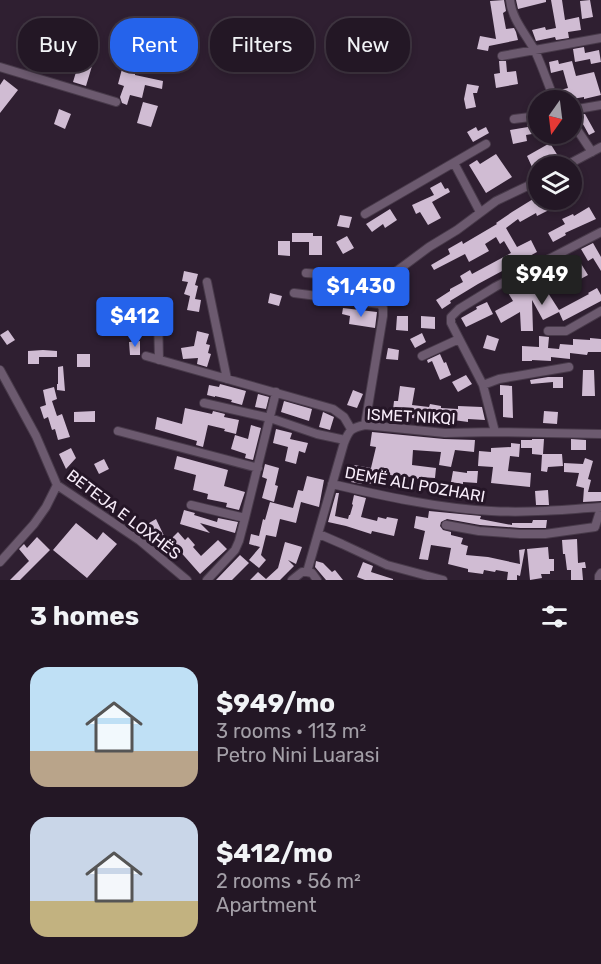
<!DOCTYPE html>
<meta charset="utf-8">
<style>
:root{--surface:#231725;--page:#2b202d;--text:#f1f3f6;--muted:#a39fa7;--line:#403642;--accent:#2563eb}
body{margin:0;font-family:Rubik,sans-serif;background:var(--page);color:var(--text);height:100vh;display:flex;flex-direction:column;font-size:22px;white-space:nowrap}
*{box-sizing:border-box;margin:0}
p{font-size:20px;color:var(--muted)}
.icon{flex:none;width:33px;height:33px;fill:none;stroke:currentColor;stroke-width:2;stroke-linecap:round;stroke-linejoin:round}
.map{position:relative;height:580px;overflow:hidden}
.panel{display:flex;flex-direction:column;background:var(--surface);flex:1}
.panel>*{flex:none}
.hud{position:absolute;left:18px;top:18px;width:566px;height:54px;display:flex;gap:12px}
.needle{width:39px;rotate:194deg}
.buttons{position:absolute;left:528px;top:90px;display:grid;gap:12px}
.buttons a{display:grid;place-items:center;width:54px;height:54px;border-radius:50%;background:var(--surface);box-shadow:0 3px 9px #0003,0 0 0 2px var(--line);font-size:30px}
.price{position:absolute;translate:-50% -51px;padding:0 14px;border-radius:6px;background:var(--accent);color:#fff;font-size:20px;line-height:39px;filter:drop-shadow(0 2px 3px #0008)}
.price::after{content:'';position:absolute;left:50%;top:36px;width:18px;height:14px;margin-left:-9px;background:inherit;clip-path:polygon(0 0,100% 0,50% 100%)}
.price.current{background:#222;color:#fff}
ul{padding:0;list-style:none}
li{display:flex;align-items:center;gap:18px;height:150px;padding:0 30px}
li span{display:grid;place-items:center;flex:none;width:168px;height:120px;border-radius:18px;color:#555}
li>.icon{margin-inline-start:auto}
span .icon{width:72px;height:72px;fill:#fffc;stroke-width:1}
li b{font-size:26px}
h2{display:flex;justify-content:space-between;align-items:center;height:72px;padding:0 30px;font-size:26px}
.pill{padding:0 21px;border-radius:24px;background:var(--surface);box-shadow:0 3px 9px #0003,0 0 0 2px var(--line);font-size:21px;line-height:54px}
.pill.current{background:var(--accent);color:#fff}
.map>svg:first-child{display:block}
.building{fill:#d0bcd3}
.lines{fill:none;stroke-linecap:round;stroke-linejoin:round}
.minor-casing{stroke:#483a4a;stroke-width:10}
.minor{stroke:#6c5a6f;stroke-width:8}
.labels{text-anchor:middle;stroke-width:6;stroke-linejoin:round;paint-order:stroke}
.street-label{font-size:16px;fill:#f7ecf9;stroke:#251627}
</style>
<div class="map">
<svg width="601" height="580" viewBox="0 0 601 580">
<rect width="100%" height="100%" fill="#2f1f31"/>
<path class="building" d="M504,0L506,11L503,13L506,29L514,28L516,32L518,40L489,46L488,51L477,49L480,36L496,39L490,1Z
M516,0H546V2L518,9Z
M551,0H562L565,20L579,17L581,30L568,32L569,38L556,40L555,37L536,41L532,30L545,27L546,30L556,28Z
M590,0L593,17L582,19L580,1Z
M29,30L44,34L40,51L25,47Z
M584,47L585,53L599,50L601,62L591,64L590,59L575,62L573,49Z
M558,60L559,64L572,61L576,76L594,72L601,95L584,99V97L566,100L560,90L568,88L563,70L551,73L549,62Z
M499,61H506L507,72L516,71L518,84L496,88L494,74L500,73Z
M79,62L92,66L86,86L73,82Z
M122,69L135,73V75L163,81L162,89L145,85L142,98L130,95L127,105L122,103L120,97L124,86L118,84Z
M4,79L18,90L0,113V85Z
M467,84L479,86L477,93H473L476,107L466,109L464,99Z
M143,102L158,106L151,127L137,123Z
M59,109L71,114L65,129L54,124Z
M585,114L595,132L589,135L578,115Z
M538,122V133L526,135L527,141L513,144L510,130L528,127L527,123Z
M476,127L478,131L486,127L489,133L473,142L467,132Z
M550,143L558,156L547,162L545,160L532,167L527,156Z
M496,154L512,177L486,193L469,165L477,160L480,164Z
M441,182L445,189L448,188L450,192L432,202L441,218L428,225L420,212L416,214L412,205L434,195L430,188Z
M538,196V200H557L547,205L549,210L537,216L536,213L520,222L518,219L506,228L517,247L531,240L537,252L478,284L450,301L451,303L442,309L436,300L450,291V289L463,282L460,276L470,270L472,274L511,253L504,241L500,244L496,237L485,244L489,251L469,262L465,254L434,270L431,265L450,254L448,249L462,241L463,244L497,224L496,223L512,212Z
M589,207L596,219L565,233L566,235L553,242L548,233L565,224L562,219L573,214L574,216Z
M390,209L397,220L385,228L383,224L372,232L366,224Z
M340,215L352,217L349,228L337,226Z
M292,233H313V236H322V255H309V242H292Z
M347,236L354,248L343,254L336,242Z
M278,241H290V256L278,255Z
M593,243L601,257V271L593,258L588,261L581,249Z
M559,262L565,273L555,279L554,276L542,283L537,273Z
M580,262L588,275L577,281L569,268Z
M184,271L198,274L195,285L198,286L195,299L201,300L199,312L187,310L190,296L184,294L188,282L182,281Z
M518,285L524,294L543,285L559,310L589,294L588,293L597,288L601,295V301L563,321L559,312L543,320L532,300L533,331H521L520,312L501,323L495,311L513,301L507,291Z
M270,293L282,296L279,306L268,303Z
M135,300H144L143,313H134Z
M487,302L493,314L466,327L461,318L477,309L476,307Z
M343,308L377,312L375,328L349,324L350,316L342,314Z
M139,316L149,317L148,329L137,328Z
M397,316H408V331L396,330Z
M421,316L435,317V329L421,328Z
M8,330L15,340L7,345L0,335Z
M197,331L209,334L206,344L210,345L208,353L211,354L207,367L197,364L198,358L183,359L181,348L194,346Z
M422,333L426,342L415,348L410,339Z
M487,335L499,339L495,351L483,348Z
M539,336L549,337L548,348L559,349L560,344L573,345V339L590,340V338L601,339V352H588L587,355L570,353V359L551,357V361L532,360V361H522V346L539,347Z
M140,341V355H130L129,342Z
M388,348L399,350L398,360L386,359Z
M43,350L57,351V357H39V364H28V351Z
M77,354H90V367H77Z
M440,354L444,363L446,362L451,375L440,380L432,361L428,363L427,360Z
M63,366L65,391L57,390V384H58V367Z
M583,370H594L595,396H582Z
M466,375L472,384L458,392L452,382Z
M548,377H563V388H553V382L531,384L530,380Z
M220,384L246,391L242,405L231,402L232,400L215,396V397L207,395L209,385L219,387Z
M500,385L512,386L513,418L503,417V395H500Z
M400,386L415,388L412,405L429,407L430,404L441,406V408L458,409V406L482,407L485,420L468,419V422L424,416V419L412,418V411L393,410L394,401H398Z
M54,387L57,399L52,401L57,416L62,414L70,437L58,440L55,429L52,430L48,417L44,419L40,407L46,405L43,390Z
M353,390L363,394L357,408L347,405Z
M258,394L269,397L266,409L255,407Z
M284,401L312,409L309,421L281,412Z
M185,408L212,414L213,411L225,414L224,417L239,420L236,434L224,431L225,429L208,425L203,447L196,445L197,441L155,429L157,417L182,424Z
M95,411V422H74V412Z
M544,411L558,412L557,424L543,423Z
M323,412L334,417L330,430L319,427Z
M251,425L261,428L253,460L245,458L246,454L231,449L235,435L248,439Z
M276,429L292,433L290,439L308,443L305,453L299,451L296,464L285,461L288,447L273,443Z
M372,432L444,439L475,440L474,452L455,450L451,467L439,465L441,452L413,450L412,465L436,468L435,478L419,477V479L401,475V477L380,473L378,485L362,482V484L351,482L354,465L371,468L376,447L370,446Z
M532,439H544L543,454H562L563,466L548,467L547,472L541,471L542,455L532,454V448H521V440H532Z
M571,439L586,440V450H571Z
M511,443L520,444L519,457L510,456L508,471L531,473L530,487L491,483L493,467L478,466L479,451L491,452V448L511,447Z
M71,448L76,458L66,469L59,454Z
M177,456L228,470L224,486L245,492L239,510L226,507L227,503L207,499L208,494L193,490L196,475L174,469Z
M585,458L593,461L588,479L591,480L588,492H601V501L583,502L584,488L576,486L579,473L564,472V463L583,464Z
M104,459L109,469L99,474L94,464Z
M265,464L279,468L275,485L278,486L274,502L262,498L267,479L262,477Z
M453,471L467,473V471H478L477,483L463,482V484L451,482Z
M307,476L324,480L319,507L301,502L296,523L280,519L276,537L266,535L261,555L266,560L259,568L249,560L260,547L249,544L251,534L259,536L263,519L265,520L270,502L293,508L298,490L303,491Z
M548,490L549,505H536L535,491Z
M336,493H339L335,516L348,519L349,515H350L353,505L352,504L354,495L366,498L361,517L377,521L378,517L386,519L387,517L398,519L394,536L372,531L371,534L346,526L328,522Z
M184,510L195,513L194,515L217,522L218,518L238,522L235,533L200,523L210,533L180,524Z
M429,511L481,516L480,519L512,525V523H532L533,520H547L546,528H520L480,525L447,519L441,522L440,526L443,530L451,532V535L463,538L461,544L468,546L466,555L488,557L520,564L519,550L525,549L520,576L517,575V580H507L508,572L496,570L495,572L484,570L483,574L468,572V569L448,564L451,548L431,545L428,560L419,559L425,531L414,528L416,516L428,518Z
M156,519L166,540L161,543L155,534L150,537L144,526Z
M76,523L97,540L103,532L117,544L87,578L53,550Z
M178,532L185,540L188,537L195,545L193,547L201,556L218,540L227,549L200,574L170,540Z
M37,537L50,550L20,580H10L29,561L19,549L24,544L27,548Z
M577,539L578,563L585,562L586,568H582L583,580H571V570H567L565,554H563L562,540Z
M285,542L302,547L296,564L288,560L294,566L280,580H250L258,572L266,579L278,568Z
M548,547L549,559H554V571H550V574H541L542,578L530,580L527,549Z
M240,555L249,563L232,580H216Z
M316,561L323,563L332,572L335,570L343,580H326L315,567Z
M363,562L373,566L371,572L393,579V580H365L357,577Z"/>
<g class="lines">
<defs>
<path id="minor" d="M510,0C512,20 526,34 535,51C542,66 547,81 553,96L556,100
M502,56L601,38
M0,67L116,102
M572,110L601,105
M514,119L538,116
M572,122L592,152
M454,163L480,212
M565,166L601,147
M365,214L486,144
M306,273L386,279L429,247L457,230L496,201L538,181
M207,282L227,379
M294,293L380,304L383,308V316L365,425
M158,315L159,360
M548,331H566L601,311
M146,356L333,409L344,417L351,429
M422,356L459,339
M0,370L36,436L57,485L139,540L187,580
M483,385L499,379L569,367
M204,403L270,418L317,434L345,440
M118,431L258,468
M495,432L483,385L451,323V317L459,309L495,287L601,232
M332,484C383,496 437,508 491,511C527,513 564,510 601,507
M191,505L245,518L239,541L235,550L207,580
M245,518L276,392
M446,525L479,531L520,534H545L595,527L601,508
M319,534L342,544L387,565L443,580
M0,562L34,524L46,507L57,485
M307,572L344,443C349,430 351,428 365,425L445,433L495,432L601,434
M307,572L312,573L317,580
M292,580L302,572H307
M599,580V576L601,573"/>
</defs>
<use href="#minor" class="minor-casing"/>
<use href="#minor" class="minor"/>
</g>
<g class="labels">
<g class="street-label">
<text transform="translate(411 416) rotate(3)" y="6">ISMET NIKQI</text>
<text transform="translate(415 484) rotate(10)" y="6">DEMË ALI POZHARI</text>
<text transform="translate(124 514) rotate(37)" y="6">BETEJA E LOXHËS</text>
</g>
</g>
</svg>
<div class="buttons">
<a><svg class="needle" viewBox="-14 -14 28 28"><path d="M0-13l5 13h-10z" fill="#e53935"/><path d="M0 13l5-13h-10z" fill="#a39fa7"/></svg></a>
<a><svg class="icon" aria-label="layers" viewBox="0 0 24 24"><path d="M12 4l9 5-9 5-9-5zM3 14l9 5 9-5"/></svg></a>
</div>
<b class="price current" style="left:542px;top:306px">$949</b>
<b class="price" style="left:361px;top:318px">$1,430</b>
<b class="price" style="left:135px;top:348px">$412</b>
<div class="hud">
<a class="pill">Buy</a>
<a class="pill current">Rent</a>
<a class="pill">Filters</a>
<a class="pill">New</a>
</div>
</div>
<section class="panel">
<h2>3 homes<svg class="icon" aria-label="filters" viewBox="0 0 24 24"><path d="M4 7h16M4 17h16"/><circle cx="9" cy="7" r="2"/><circle cx="15" cy="17" r="2"/></svg></h2>
<ul>
<li><span style="background:linear-gradient(#bfe0f5 70%,#b9a48a 0)"><svg class="icon" aria-label="home" viewBox="0 0 24 24"><path d="M3 11l9-7 9 7M6 9v11h12V9"/></svg></span><div><b>$949/mo</b><p>3 rooms · 113 m²</p><p>Petro Nini Luarasi</p></div></li>
<li><span style="background:linear-gradient(#c9d6e8 70%,#c2b280 0)"><svg class="icon" aria-label="home" viewBox="0 0 24 24"><path d="M3 11l9-7 9 7M6 9v11h12V9"/></svg></span><div><b>$412/mo</b><p>2 rooms · 56 m²</p><p>Apartment</p></div></li>
</ul>
</section>
